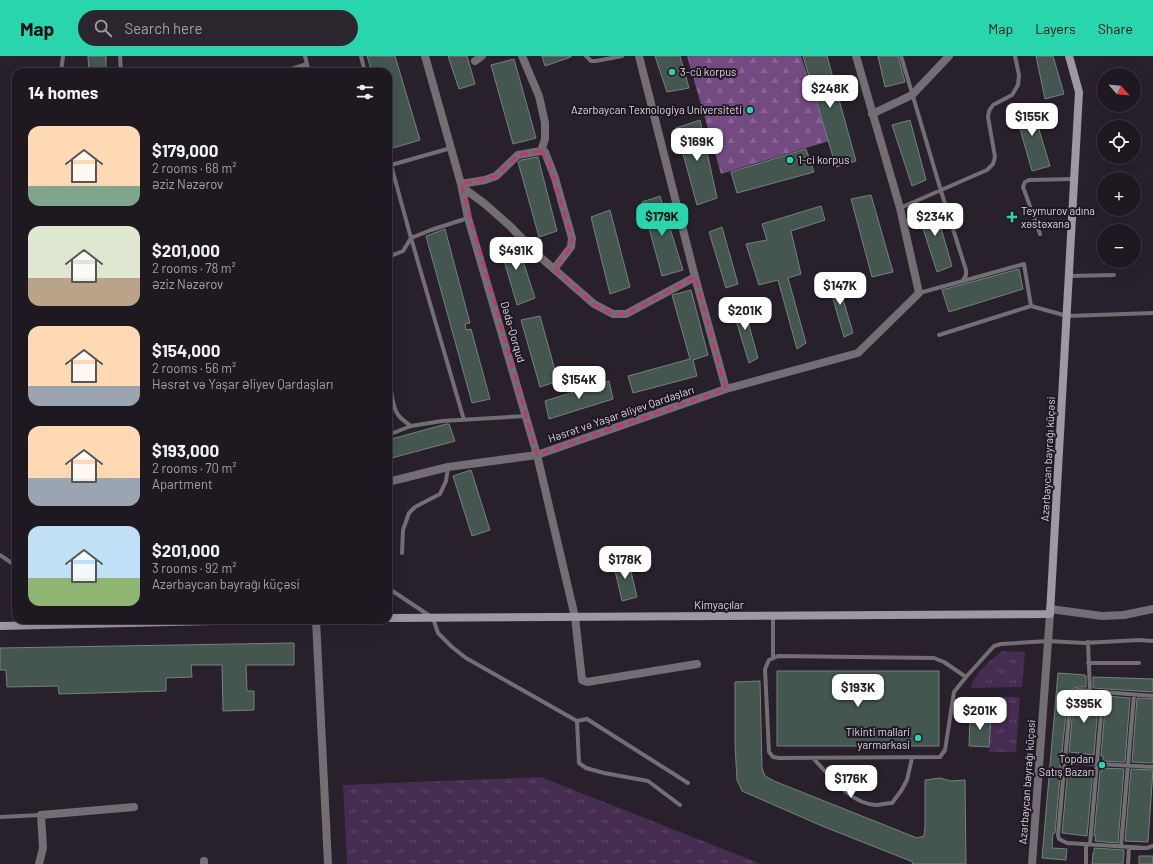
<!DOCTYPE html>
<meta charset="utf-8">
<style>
:root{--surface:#1e1920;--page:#2b262d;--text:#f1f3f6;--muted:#a1a0a5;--line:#3c383e;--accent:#29d5ad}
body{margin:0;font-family:Barlow,sans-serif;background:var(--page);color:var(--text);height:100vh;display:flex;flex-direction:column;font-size:15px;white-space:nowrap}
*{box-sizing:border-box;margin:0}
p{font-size:13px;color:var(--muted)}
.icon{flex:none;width:22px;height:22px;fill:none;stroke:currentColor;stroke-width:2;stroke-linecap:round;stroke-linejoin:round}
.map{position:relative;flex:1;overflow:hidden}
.sheet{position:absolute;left:12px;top:12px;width:380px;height:556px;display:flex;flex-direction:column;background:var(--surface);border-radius:12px;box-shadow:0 4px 16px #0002,0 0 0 1px var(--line)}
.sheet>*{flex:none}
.needle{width:26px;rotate:117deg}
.buttons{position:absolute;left:1097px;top:12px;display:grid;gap:8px}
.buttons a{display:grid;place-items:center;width:44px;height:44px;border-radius:50%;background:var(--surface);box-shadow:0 4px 16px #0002,0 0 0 1px var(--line);font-size:20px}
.price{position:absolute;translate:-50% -34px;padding:0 9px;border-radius:8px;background:#fff;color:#222;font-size:13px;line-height:26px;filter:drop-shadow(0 1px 2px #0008)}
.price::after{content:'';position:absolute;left:50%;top:24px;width:12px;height:9px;margin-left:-6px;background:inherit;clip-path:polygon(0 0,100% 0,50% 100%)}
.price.selected{background:var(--accent);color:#111}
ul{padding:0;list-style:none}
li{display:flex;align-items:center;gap:12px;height:100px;padding:0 16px}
li span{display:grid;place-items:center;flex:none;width:112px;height:80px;border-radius:12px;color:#555}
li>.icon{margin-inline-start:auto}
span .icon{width:48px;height:48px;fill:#fffc;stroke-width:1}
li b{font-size:17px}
h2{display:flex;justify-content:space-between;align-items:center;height:48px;padding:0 16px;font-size:17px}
header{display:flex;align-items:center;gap:24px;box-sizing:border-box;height:56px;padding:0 20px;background:var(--accent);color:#111}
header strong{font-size:19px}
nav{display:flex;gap:22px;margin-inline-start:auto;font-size:14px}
.search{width:280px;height:36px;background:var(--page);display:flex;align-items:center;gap:10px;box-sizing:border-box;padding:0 14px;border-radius:22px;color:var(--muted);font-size:15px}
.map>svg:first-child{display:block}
.grass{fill:url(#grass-tufts)}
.forest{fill:url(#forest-firs)}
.water{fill:#613970}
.building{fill:#455550;stroke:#72837d}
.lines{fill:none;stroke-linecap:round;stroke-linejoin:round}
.lane{stroke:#726e74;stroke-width:4}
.street{stroke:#726e74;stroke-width:8}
.secondary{stroke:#9e98a1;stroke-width:8}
.marked{fill:none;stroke:#c6356f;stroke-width:3;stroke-dasharray:8 5;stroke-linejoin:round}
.poi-dot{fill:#29d5ad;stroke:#1f1722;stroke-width:1.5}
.labels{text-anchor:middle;stroke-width:4;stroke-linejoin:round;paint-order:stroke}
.poi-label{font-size:11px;fill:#ded9e0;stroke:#1f1722;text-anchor:start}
.street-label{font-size:11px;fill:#ded9e0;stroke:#1f1722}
</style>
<header>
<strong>Map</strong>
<div class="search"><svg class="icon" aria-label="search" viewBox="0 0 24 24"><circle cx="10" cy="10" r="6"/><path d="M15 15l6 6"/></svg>Search here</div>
<nav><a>Map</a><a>Layers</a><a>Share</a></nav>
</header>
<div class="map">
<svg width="1153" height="808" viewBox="0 0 1153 808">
<defs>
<pattern id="grass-tufts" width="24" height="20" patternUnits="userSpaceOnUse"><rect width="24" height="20" fill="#462c50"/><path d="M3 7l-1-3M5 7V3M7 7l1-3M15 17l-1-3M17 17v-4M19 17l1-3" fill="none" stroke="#604a69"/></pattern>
<pattern id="forest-firs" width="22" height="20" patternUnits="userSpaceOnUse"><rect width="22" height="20" fill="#734a82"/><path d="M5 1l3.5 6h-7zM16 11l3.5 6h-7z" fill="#866493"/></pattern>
</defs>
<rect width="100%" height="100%" fill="#28212b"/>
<path class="grass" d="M1003,595L1025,596L1022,631L971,632C974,618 991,603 1003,595Z
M992,641H1020L1016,696H989Z
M541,721L761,808H347L343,729Z"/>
<path class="forest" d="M687,0H801L829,85L721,118Z"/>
<path class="water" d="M848 723a8 8 0 1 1 16 0a8 8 0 1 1-16 0Z"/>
<path class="building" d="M88,0H106V16H89Z
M367,0H395L420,84L393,92L388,74V16H372Z
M448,0H467L475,28L459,33Z
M542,0H571V1L545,10Z
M655,0H680L689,32L667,36Z
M803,0H827L856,105L836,111Z
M878,0H898L905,26L885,31Z
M1036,0H1053L1064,38L1045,43Z
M514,3L536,82L513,88L491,9Z
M1031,47L1050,110L1032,115L1014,52Z
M700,64L717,142L697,149L676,72Z
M910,64L926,124L912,130L892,69Z
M806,93L814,116L737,137L731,116Z
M538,101L557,175L539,181L518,106L521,104Z
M871,139L893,216L872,221L851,143Z
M660,140L683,214L662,220L642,146Z
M934,148L952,210L937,216L917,154Z
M821,150L825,164L791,175L801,218L788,222L806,287L797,293L778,224L759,229L746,188L767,184L762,168Z
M610,154L630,231L610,238L591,161Z
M722,171L738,228L726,232L709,176Z
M445,173L470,267L465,268L466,274L471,273L490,343L472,347L426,180Z
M514,182L517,186L535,242L517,249L498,184Z
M1019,213L1023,233L949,256L942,234Z
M836,219L853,277L844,281L827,222Z
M691,234L708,299L693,304L697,320L633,337L628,320L690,303L672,239Z
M742,244L758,302L749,307L731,248Z
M540,260L558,325L540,331L521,264Z
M609,325L613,343L549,363L545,345Z
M446,368H449L455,385L388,403V384Z
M471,414L490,474L472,480L453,420Z
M628,503L637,541L622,545L613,506Z
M294,587V609H246L247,635H254V654L223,655L222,609H191L192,621L166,622V635L59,638L58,630L7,631L6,614H0V592Z
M777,615H939V690H777Z
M1058,617L1085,619V620H1086V631H1078L1071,633L1069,635L1068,639L1062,696L1061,695L1060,711H1061L1055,777H1053L1052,792L1067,793L1066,804L1042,802Z
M1093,621L1153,623V636L1093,632Z
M760,625L762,712L765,720L774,725L917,782L924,780L925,771V724L940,722L951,725L965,724L966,808H912L913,806L822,770L742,735L737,724L735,689V626Z
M1078,638L1099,639L1094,699L1069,696L1074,640Z
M1106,640L1130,642L1125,706L1103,705V700H1101Z
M1137,642L1153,643V707L1132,706Z
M970,660L991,661L989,691L969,690Z
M1068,712L1093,714L1087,780L1062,777Z
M1102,712L1124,713L1118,787L1095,785L1096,780H1094L1100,715H1102Z
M1131,713L1153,714L1148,786L1125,785Z
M1094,792L1124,794L1123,808H1092L1093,797H1094Z
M1139,800H1153V808H1139Z"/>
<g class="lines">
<path class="lane" d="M120,0L121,16
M305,0L309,16
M361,0L365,16
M586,0L591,5H596L622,0
M901,0L941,135L966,214V219L963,225L919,237
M61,16L63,0
M282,16L307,8
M388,98L411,182L464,364
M391,109L451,92
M900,152L987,114L993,108L995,101L988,61L989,55L993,49L1012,39L1018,29L1019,19L1015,0
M1040,178L1023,131L1025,126L1029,124L1074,123
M388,201L403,195L411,182L431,174L468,162
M1069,220L1114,219
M963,225L1024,208L1031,250L1067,260L1153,257
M939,279L1031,250
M388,313C390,325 391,347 397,357C400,363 406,366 411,370L442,365L526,360
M388,379L411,370
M402,497L403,474L409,457L415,451L440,438L446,425L448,412
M0,499L16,510
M388,532L433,562L438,577L452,591L466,602L577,665L587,663L688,727
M1088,586L1090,635
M773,602V560
M1088,607H1139
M966,621L944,606L934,602L778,600L769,604L765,613L769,696L773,701L779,702L940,701L945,694L954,636L966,621L994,590L1001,588L1048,585L1084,587L1139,584L1153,585
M1153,640L1078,634L1072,636L1071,639L1058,779L1059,783L1067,787L1147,792L1153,790
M577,665L579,707L586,712L604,717L648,725L680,749
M813,702C830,720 850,748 876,749C881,749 886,747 892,747L901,735L907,724L912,702
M1065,706L1153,711
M0,761L41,759
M1090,788L1103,636
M1121,790L1134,639
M1086,808V788
M1128,808L1129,791"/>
<path class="street" d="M425,0L461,128L468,162L537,399L575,561L582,624L587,626L697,608
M522,0L539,40L545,67V83L541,95
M639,0L695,221L726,333
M475,5L482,0
M872,58L912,39L949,0
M461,128L485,124L496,120L518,99L541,95L545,96L555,122L572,182L571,191L554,213
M462,131L485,148L510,170L539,200L594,248L613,258H626L695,221
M388,426L448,411L537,399L726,333L858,297L919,237L900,152L856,0
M1050,553L1102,560L1124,559L1153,553
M316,564L328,808
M39,808L43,792L41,759L134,751
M204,808V805
M1032,808L1050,558"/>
<path class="secondary" d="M388,562L1050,558L1079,36L1069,0
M0,570L257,564"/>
</g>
<path class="marked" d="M541,95L549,106L572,182L571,191L554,213L594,248L613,258H626L695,221L726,333L537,399L461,128L496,120L518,99Z"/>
<g class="poi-dot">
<circle cx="672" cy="16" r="4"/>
<circle cx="750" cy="54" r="4"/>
<circle cx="790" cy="104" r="4"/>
<path d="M1010 155h4v4h4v4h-4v4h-4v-4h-4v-4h4z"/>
<circle cx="918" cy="682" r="4"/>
<circle cx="1102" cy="709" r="4"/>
</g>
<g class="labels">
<g class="poi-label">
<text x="680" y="20">3-cü korpus</text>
<text x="742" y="58" text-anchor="end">Azərbaycan Texnologiya Universiteti</text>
<text x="798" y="108">1-ci korpus</text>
<text x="1021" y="159">Teymurov adına<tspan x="1021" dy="13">xəstəxana</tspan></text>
<text x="910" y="680" text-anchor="end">Tikinti mallari<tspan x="910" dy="13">yarmarkasi</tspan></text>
<text x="1094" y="707" text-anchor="end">Topdan<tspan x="1094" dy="13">Satış Bazarı</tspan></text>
</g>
<g class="street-label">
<text transform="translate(513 276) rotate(74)" y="4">Dədə-Qorqud</text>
<text transform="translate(621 358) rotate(-19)" y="4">Həsrət və Yaşar Əliyev Qardaşları</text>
<text transform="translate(1048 403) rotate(-87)" y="4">Azərbaycan bayrağı küçəsi</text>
<text x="719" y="553">Kimyaçılar</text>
<text transform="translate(1027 726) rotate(-86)" y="4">Azərbaycan bayrağı küçəsi</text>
</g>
</g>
</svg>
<div class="buttons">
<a><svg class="needle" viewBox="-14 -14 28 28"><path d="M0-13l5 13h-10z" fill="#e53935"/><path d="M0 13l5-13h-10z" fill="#a1a0a5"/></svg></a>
<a><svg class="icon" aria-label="locate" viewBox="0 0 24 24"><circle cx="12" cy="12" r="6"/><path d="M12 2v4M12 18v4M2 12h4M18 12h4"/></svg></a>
<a>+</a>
<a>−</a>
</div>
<b class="price" style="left:830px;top:53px">$248K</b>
<b class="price" style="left:1032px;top:81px">$155K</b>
<b class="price" style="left:697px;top:106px">$169K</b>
<b class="price selected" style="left:662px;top:181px">$179K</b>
<b class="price" style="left:935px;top:181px">$234K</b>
<b class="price" style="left:516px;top:215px">$491K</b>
<b class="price" style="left:840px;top:250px">$147K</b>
<b class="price" style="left:745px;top:275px">$201K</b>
<b class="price" style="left:579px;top:344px">$154K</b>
<b class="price" style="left:625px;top:524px">$178K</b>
<b class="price" style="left:858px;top:652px">$193K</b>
<b class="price" style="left:1084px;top:668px">$395K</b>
<b class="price" style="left:980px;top:675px">$201K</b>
<b class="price" style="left:851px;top:743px">$176K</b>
<section class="sheet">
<h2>14 homes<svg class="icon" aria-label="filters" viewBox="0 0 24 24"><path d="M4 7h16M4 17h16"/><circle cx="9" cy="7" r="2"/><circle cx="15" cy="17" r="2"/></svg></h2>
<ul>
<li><span style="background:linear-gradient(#ffd9b3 75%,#7fa58c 0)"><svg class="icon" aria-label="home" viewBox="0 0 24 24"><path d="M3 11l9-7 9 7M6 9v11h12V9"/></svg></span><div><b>$179,000</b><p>2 rooms · 68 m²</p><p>Əziz Nəzərov</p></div></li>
<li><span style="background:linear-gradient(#dfe7d0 65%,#b9a48a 0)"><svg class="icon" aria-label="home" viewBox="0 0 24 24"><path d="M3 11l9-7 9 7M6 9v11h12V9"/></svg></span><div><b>$201,000</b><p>2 rooms · 78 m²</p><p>Əziz Nəzərov</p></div></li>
<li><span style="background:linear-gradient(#ffd9b3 75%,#9aa5b1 0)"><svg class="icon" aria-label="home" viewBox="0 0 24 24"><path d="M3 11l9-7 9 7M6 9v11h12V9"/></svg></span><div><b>$154,000</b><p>2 rooms · 56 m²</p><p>Həsrət və Yaşar Əliyev Qardaşları</p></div></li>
<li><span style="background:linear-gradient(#ffd9b3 65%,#9aa5b1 0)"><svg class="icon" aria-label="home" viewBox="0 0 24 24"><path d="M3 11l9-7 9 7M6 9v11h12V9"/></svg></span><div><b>$193,000</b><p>2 rooms · 70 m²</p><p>Apartment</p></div></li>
<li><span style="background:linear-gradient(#bfe0f5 65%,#8fb573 0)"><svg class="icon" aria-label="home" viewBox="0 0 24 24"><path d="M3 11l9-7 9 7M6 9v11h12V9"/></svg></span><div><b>$201,000</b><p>3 rooms · 92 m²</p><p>Azərbaycan bayrağı küçəsi</p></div></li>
</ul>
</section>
</div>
